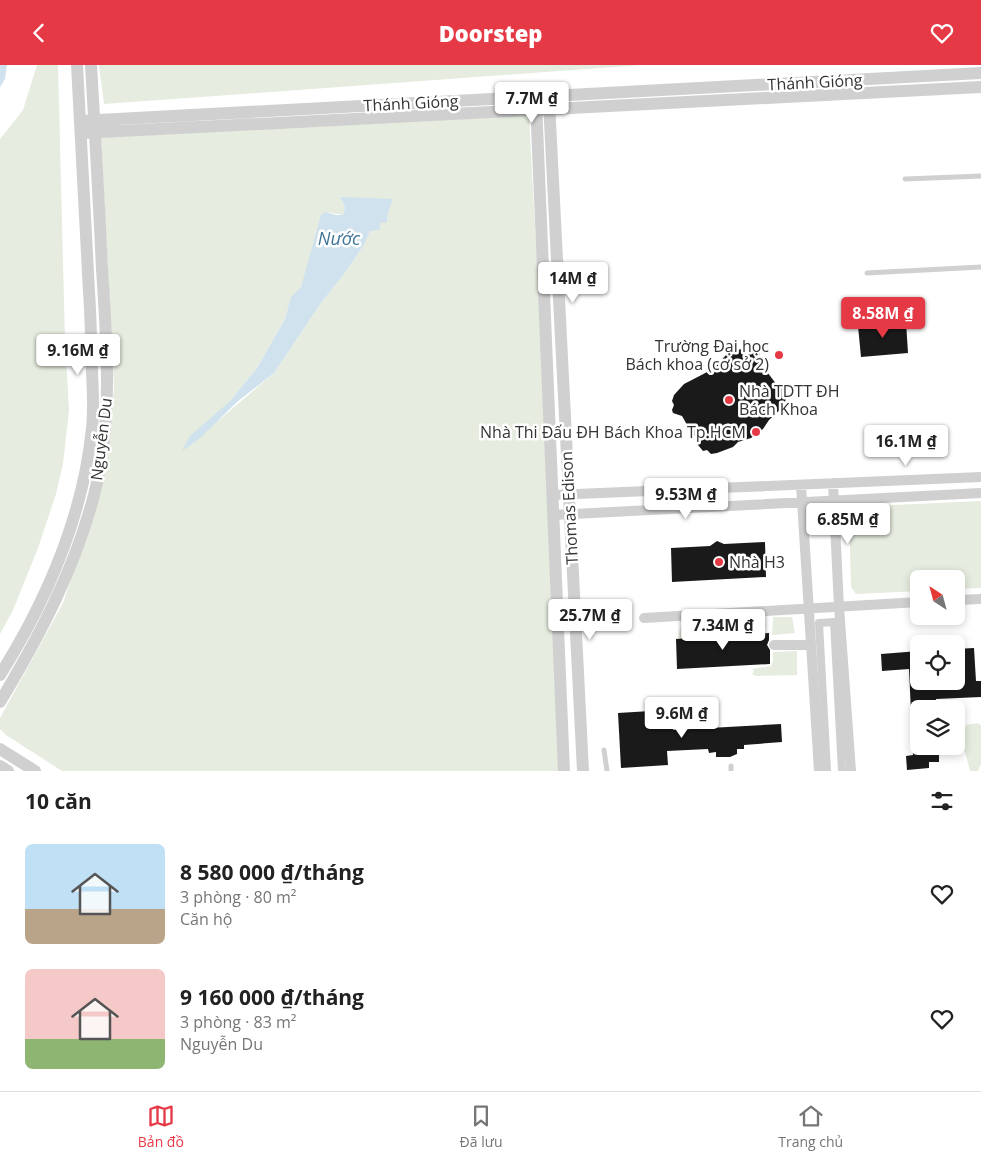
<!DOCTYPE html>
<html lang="vi">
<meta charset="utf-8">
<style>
:root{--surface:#fff;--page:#f6f6f6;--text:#222;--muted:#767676;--line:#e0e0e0;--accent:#e63946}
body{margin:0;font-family:"Open Sans",sans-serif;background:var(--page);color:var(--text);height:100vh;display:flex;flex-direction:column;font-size:19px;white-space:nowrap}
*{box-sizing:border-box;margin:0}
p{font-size:16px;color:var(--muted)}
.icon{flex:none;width:28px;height:28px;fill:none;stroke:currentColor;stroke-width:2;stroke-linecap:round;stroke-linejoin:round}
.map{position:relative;height:706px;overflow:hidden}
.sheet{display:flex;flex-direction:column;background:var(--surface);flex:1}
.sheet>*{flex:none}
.needle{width:32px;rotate:324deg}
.buttons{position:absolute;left:910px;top:505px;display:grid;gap:10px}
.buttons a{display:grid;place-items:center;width:55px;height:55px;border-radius:8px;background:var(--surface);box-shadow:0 2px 8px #0003;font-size:25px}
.price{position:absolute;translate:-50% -42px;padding:0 11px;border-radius:5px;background:#fff;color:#222;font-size:16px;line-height:32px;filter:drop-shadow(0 1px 2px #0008)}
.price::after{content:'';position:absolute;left:50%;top:30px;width:15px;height:11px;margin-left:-8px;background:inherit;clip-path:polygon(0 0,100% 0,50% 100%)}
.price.active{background:var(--accent);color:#fff}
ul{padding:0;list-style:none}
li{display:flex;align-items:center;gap:15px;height:125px;padding:0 25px}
li span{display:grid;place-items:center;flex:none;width:140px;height:100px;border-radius:8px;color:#555}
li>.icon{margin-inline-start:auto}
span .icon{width:60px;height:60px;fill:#fffc;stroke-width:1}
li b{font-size:21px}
h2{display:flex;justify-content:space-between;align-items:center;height:60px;padding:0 25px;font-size:21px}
header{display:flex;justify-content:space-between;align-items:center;height:65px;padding:0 25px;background:var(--accent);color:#fff;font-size:22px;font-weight:800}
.tabs{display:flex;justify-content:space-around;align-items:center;height:70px;border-top:1px solid var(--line);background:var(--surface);font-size:14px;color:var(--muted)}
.tabs a{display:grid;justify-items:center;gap:2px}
.tabs .active{color:var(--accent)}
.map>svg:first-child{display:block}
.green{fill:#e6ecdf;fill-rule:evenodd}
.water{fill:#cfe2ee}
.building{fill:#1a1a1a}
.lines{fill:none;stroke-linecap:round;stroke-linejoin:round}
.service{stroke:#d0d0d0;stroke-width:5}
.pedestrian{stroke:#d0d0d0;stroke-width:8}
.minor{stroke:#d0d0d0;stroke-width:10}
.tertiary{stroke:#d0d0d0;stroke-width:12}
.poi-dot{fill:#e63946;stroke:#fff;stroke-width:2}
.labels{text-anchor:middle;stroke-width:5;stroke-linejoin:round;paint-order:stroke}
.street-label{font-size:16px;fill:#333;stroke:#fff}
.poi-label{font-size:16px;fill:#333;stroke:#fff;text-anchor:end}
.water-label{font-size:18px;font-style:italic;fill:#3f7597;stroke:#fff}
</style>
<header><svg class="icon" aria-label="back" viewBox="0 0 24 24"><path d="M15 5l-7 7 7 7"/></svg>Doorstep<svg class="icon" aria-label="heart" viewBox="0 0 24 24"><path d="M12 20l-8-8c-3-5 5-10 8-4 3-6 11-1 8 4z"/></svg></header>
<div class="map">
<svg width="981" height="706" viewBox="0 0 981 706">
<rect width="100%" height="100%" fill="#fff"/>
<path class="green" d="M37,0H58L65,277L69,345L63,399L56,429L38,483L13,545L0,569V74L23,45Z
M99,0H642L104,39Z
M529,51L544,327L560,706H62L6,670L0,664V653L63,538L91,455L107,392L114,323L101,70ZM340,132L388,148L387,157H380L370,166L364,180L344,209L321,238L274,308L219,355L212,354L230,336L257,303L285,254L291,233L301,222L326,147L343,150L345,142Z
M981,436V523L956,524V514H919V526L856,529L851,522L849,449L851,442Z
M773,552H792L795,568L772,570Z
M765,553L766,562L736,564L735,555Z
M712,562H716L718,565L717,573L678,576L679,567L681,563Z
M797,586V610L756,611L752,609L754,606L752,604L771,601L773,596V587Z
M977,658L981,660V699L978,706H970L965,687L961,683L959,674L964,667L966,660Z"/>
<path class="water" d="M0,0H7L5,14L0,22Z
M340,132L393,134L388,148L387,157L380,158V165L370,166L364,180L344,209L321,238L274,308L237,337L199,374L182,386L190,371L230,336L257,303L285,254L291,232L301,222L321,150L326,147L336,150H343L345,142Z"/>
<path class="building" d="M906,257L908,288L861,292L858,261Z
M751,281V283L760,288L758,295L777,320H782L786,324L784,330L786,334L783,342L769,355L763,364L751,373L738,377L733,382L717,388L711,389L707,385L703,386L698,380L699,376L690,365L682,351L673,348L672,345L674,340L672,336L674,330L684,319L713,304L728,288Z
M717,476L724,479L765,477L766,512L672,517L671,483L710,481Z
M769,568V575L767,580L770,585V599L677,604L676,574Z
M974,583L976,616H981V632L936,634L937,644H919V681H939V697H929V703L907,705L906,691L913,690L909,604L882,606L881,589L919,586V616H956V584Z
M667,645L668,662H673V665L781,659L782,677L744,680V684H737V689L730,692H716V687L709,688L708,684L667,686L668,700L621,703L618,648Z"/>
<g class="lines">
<path class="service" d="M905,114L981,111
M867,208L981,202
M604,685L607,706
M731,701V706"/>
<path class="pedestrian" d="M827,706L819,558L834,557L842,706"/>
<path class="minor" d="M833,418L839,542L851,706
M801,420L819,706
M553,430L981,412
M553,450L981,428
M956,535L981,534
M644,553L919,537
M774,580H811"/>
<path class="tertiary" d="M536,37L564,706
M549,37L583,706
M80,56L981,8
M81,68L981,22
M0,610C47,535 83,452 92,363C94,345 93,326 92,307C91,280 91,254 89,227C85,151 81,76 77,0
M0,637C40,570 74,506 94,430C113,357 107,279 102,204C99,136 95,68 91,0
M0,684L35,706
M0,701L8,706"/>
</g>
<g class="poi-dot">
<circle cx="779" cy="290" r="5"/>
<circle cx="729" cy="335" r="5"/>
<circle cx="756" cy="367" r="5"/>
<circle cx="719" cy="497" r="5"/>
</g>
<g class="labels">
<g class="street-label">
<text transform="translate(815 17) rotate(-3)" y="6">Thánh Gióng</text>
<text transform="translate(411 38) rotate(-3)" y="6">Thánh Gióng</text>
<text transform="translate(101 374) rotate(-83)" y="6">Nguyễn Du</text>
<text transform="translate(569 443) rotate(-93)" y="6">Thomas Edison</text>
</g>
<g class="poi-label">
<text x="769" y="287">Trường Đại học<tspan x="769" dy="18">Bách khoa (cơ sở 2)</tspan></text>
<text x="739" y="332" text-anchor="start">Nhà TDTT ĐH<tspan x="739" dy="18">Bách Khoa</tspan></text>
<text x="746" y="373">Nhà Thi Đấu ĐH Bách Khoa Tp.HCM</text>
<text x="729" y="503" text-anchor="start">Nhà H3</text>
</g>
<g class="water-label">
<text x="339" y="180">Nước</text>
</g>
</g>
</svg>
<div class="buttons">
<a><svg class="needle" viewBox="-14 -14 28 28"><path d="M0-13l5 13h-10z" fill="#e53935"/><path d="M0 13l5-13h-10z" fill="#767676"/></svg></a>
<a><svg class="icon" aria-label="locate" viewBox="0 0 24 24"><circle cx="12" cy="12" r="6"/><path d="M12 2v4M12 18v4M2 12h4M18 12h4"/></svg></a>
<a><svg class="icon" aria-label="layers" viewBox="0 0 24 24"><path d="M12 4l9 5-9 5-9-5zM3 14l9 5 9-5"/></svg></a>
</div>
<b class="price" style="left:532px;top:59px">7.7M ₫</b>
<b class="price" style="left:573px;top:239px">14M ₫</b>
<b class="price active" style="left:883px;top:274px">8.58M ₫</b>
<b class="price" style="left:78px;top:311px">9.16M ₫</b>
<b class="price" style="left:906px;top:402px">16.1M ₫</b>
<b class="price" style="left:686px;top:455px">9.53M ₫</b>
<b class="price" style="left:848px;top:480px">6.85M ₫</b>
<b class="price" style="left:590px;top:576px">25.7M ₫</b>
<b class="price" style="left:723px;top:586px">7.34M ₫</b>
<b class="price" style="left:682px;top:674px">9.6M ₫</b>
</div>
<section class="sheet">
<h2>10 căn<svg class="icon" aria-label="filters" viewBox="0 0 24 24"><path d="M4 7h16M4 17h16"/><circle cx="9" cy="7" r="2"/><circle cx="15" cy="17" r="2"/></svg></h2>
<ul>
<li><span style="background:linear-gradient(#bfe0f5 65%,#b9a48a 0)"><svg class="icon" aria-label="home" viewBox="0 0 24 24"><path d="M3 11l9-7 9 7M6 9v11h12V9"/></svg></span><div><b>8 580 000 ₫/tháng</b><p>3 phòng · 80 m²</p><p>Căn hộ</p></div><svg class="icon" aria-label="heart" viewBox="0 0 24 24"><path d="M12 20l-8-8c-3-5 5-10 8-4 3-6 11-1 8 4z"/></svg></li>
<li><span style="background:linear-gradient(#f6c9c9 70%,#8fb573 0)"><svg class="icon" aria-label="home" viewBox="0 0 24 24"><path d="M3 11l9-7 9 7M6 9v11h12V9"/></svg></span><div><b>9 160 000 ₫/tháng</b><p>3 phòng · 83 m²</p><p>Nguyễn Du</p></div><svg class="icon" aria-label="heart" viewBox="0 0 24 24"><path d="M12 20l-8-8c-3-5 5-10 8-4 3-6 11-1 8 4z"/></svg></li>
</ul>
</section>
<nav class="tabs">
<a class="active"><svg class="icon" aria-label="map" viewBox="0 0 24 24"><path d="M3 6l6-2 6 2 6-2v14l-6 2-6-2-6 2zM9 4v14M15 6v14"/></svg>Bản đồ</a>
<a><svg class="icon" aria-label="saved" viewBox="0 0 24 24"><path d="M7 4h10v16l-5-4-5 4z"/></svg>Đã lưu</a>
<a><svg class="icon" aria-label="home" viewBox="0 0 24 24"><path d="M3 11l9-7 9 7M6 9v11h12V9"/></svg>Trang chủ</a>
</nav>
